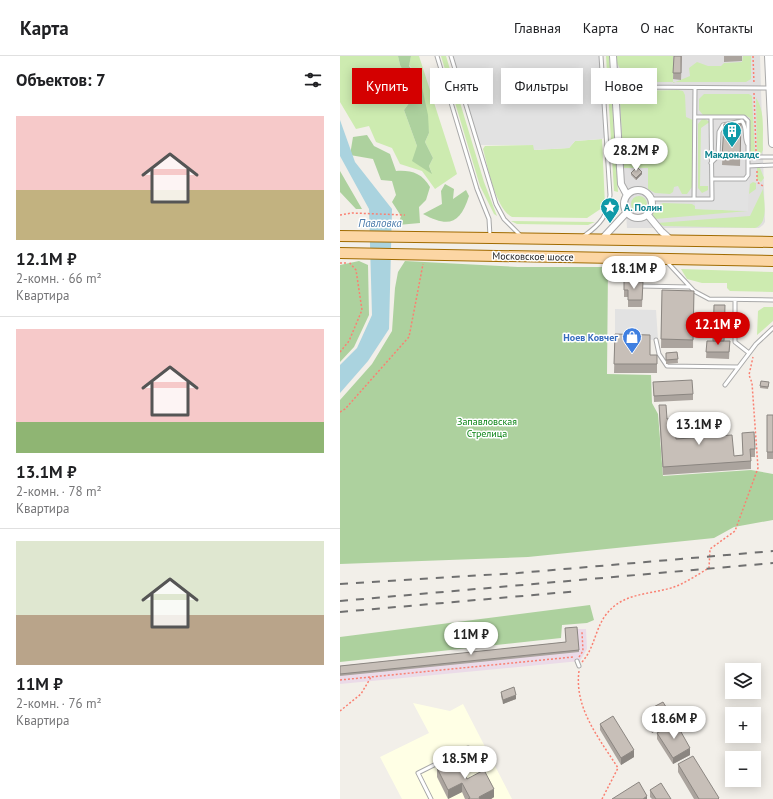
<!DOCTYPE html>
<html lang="ru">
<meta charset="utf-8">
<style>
:root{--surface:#fff;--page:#f2f2f2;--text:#202124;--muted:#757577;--line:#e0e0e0;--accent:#d40000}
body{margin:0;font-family:"PT Sans",sans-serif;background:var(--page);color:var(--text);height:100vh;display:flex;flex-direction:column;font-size:15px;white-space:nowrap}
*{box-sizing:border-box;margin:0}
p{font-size:13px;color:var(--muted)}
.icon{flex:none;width:22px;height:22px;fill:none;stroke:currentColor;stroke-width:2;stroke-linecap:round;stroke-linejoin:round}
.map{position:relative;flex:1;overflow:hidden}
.details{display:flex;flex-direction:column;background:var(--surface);width:340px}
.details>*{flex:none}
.top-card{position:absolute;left:12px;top:12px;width:361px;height:36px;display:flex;gap:8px}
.buttons{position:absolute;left:385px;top:607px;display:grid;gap:8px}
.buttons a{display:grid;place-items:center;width:36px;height:36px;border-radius:0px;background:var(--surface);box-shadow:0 2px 10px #0003;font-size:20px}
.price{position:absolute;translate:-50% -34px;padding:0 9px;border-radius:14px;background:#fff;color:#222;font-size:13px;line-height:26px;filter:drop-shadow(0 1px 2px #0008)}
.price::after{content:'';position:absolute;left:50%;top:24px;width:12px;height:9px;margin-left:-6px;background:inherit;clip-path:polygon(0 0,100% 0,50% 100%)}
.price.selected{background:var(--accent);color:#fff}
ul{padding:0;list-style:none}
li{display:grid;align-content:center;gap:8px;height:212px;padding:0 16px}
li+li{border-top:1px solid var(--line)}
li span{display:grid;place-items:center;height:124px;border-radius:0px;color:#555}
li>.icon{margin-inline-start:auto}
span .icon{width:72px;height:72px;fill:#fffc;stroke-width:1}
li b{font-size:17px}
h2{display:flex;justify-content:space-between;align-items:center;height:48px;padding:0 16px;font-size:17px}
.pill{padding:0 14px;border-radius:0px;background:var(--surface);box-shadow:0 2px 10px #0003;font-size:14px;line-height:36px}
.pill.selected{background:var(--accent);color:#fff}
header{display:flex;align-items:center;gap:24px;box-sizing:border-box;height:56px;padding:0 20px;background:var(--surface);border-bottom:1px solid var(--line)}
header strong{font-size:19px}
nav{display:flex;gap:22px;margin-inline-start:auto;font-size:14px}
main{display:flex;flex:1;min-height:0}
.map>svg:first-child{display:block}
.residential{fill:#e0dfdf}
.industrial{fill:#ebdbe8}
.education{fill:#ffffe5}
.grass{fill:#cdebb0}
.forest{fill:#add19e}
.parking{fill:#e2e2e2}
.water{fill:#aad3df}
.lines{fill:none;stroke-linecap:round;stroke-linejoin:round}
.service-casing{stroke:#a9a9a9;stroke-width:5}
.minor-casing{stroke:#a9a9a9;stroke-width:8}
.tertiary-casing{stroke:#a9a9a9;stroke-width:10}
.primary-casing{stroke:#a06b00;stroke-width:12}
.path{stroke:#fa8072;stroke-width:1.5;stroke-dasharray:2 2;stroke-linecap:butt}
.service{stroke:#fff;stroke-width:3}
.minor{stroke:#fff;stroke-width:6}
.tertiary{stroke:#fff;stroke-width:8}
.primary{stroke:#fcd6a4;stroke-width:10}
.rail{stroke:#707070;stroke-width:2;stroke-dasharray:8 8;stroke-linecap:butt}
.wall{fill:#aba49e}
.shaded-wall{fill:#8b8681}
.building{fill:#c7bfb8;stroke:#8b8681}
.labels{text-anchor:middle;stroke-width:3;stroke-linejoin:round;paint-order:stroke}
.culture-label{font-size:10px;font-weight:bold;fill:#0d838f;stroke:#fff}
.street-label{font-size:10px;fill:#222;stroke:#fff}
.shop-label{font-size:10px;font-weight:bold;fill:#366cbe;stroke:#fff;text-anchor:end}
.park-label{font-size:10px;fill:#0c8416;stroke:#fff}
.water-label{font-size:11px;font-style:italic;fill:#4a7aab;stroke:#fff}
</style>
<header>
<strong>Карта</strong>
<nav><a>Главная</a><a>Карта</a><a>О нас</a><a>Контакты</a></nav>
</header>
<main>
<section class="details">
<h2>Объектов: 7<svg class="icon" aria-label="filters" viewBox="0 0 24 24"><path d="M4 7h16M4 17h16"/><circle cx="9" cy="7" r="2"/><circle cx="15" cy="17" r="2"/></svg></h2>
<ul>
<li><span style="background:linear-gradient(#f6c9c9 60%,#c2b280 0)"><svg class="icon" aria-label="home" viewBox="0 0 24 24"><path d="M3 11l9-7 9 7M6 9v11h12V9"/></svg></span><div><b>12.1M ₽</b><p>2-комн. · 66 m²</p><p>Квартира</p></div></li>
<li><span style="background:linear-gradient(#f6c9c9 75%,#8fb573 0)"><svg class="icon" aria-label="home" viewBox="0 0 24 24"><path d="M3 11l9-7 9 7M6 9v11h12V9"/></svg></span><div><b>13.1M ₽</b><p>2-комн. · 78 m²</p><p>Квартира</p></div></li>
<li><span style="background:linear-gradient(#dfe7d0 60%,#b9a48a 0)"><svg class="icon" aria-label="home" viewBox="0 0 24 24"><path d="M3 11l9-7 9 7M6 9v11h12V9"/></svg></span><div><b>11M ₽</b><p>2-комн. · 76 m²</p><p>Квартира</p></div></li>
</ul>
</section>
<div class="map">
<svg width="433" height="743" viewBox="0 0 433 743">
<rect width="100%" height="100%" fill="#f2efe9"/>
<path class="residential" d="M276,0H420L425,166L423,169L419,172H287Z"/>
<path class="industrial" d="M237,573H246L247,593L240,605L0,628V612L226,589Z"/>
<path class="education" d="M73,647L110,655L123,648L172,743H62L40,701L89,677Z"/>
<path class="grass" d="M0,0H58L60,9L75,39L64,54L77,90L92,117L89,110L93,102L85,86L89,77L80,22L69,9L71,0H79L117,118L95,133L82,115L60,108L52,92L36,86L29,70L16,73L0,46Z
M101,0H106L144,126L157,160L154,158L140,130Z
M266,0H269L278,136L274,135Z
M277,0H333V27L350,20L349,12L357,6L368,10H381L384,7L402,6L403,0H411V23L406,26H294L283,18L277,7Z
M279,29L295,35L338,34L343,35L345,39L346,61L353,64L352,131L347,138H342L338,130L334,131L333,136L330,138L315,137L308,133V112H284Z
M364,38H409L412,40L415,98L410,96V62L405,59H363L359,54V43Z
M416,42C426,56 422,78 423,94L421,98H417Z
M363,62L370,66L361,130H368V134L362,137L358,132V68Z
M262,83L265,150L247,162L172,161C155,152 148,111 143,93L145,90L194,89V94L229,92L235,85Z
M417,112H420L424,122L421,126L417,123Z
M413,126L416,127V133L409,138L410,128Z
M423,133C424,146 429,167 415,172L324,170L317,167L410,160Z
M291 148a8 8 0 1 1 16 0a8 8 0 1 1-16 0Z
M323,147L352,148L355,150V153L408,155L315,163L313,161C313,153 316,150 323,147Z
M171,165L255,166L248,169L177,168Z
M341,213L433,216V236L390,235L387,232V227H362L347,223Z
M424,251H433V265L417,279L418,255Z"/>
<path class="forest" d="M58,0H71L69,10L80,22L88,59L89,77L85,86L93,102L89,110L92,118L72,105L77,90L64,54L75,39L60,9Z
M27,79L34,90L50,98L56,115C71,114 82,117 90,131L86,144L79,151L80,167L58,169L61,160L52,146L56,139L52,125L41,124L33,103L10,99L13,81Z
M0,115L22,153H16L0,136Z
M105,128L114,133L113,143L126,134L129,140C120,168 109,172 83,158L102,148L101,135Z
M19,205L28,209L29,259L14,291L0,306V209Z
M65,205L178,211H268L267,318L311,319L312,347L318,358L323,420L411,414L433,418V464L394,471L374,482L188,501L0,508V344L32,308L52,275L55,232L58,216Z
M250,549L254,564L247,567L222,569L221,582L0,606V581Z"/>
<path class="parking" d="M111,0H261L266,80L262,83L235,85L229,92L194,94L193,89H138Z
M371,65L372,123L409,124L408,155L355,153V144L371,143L372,130H360L361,72Z
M275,253L316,254L318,284L275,283Z"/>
<path class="water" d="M0,64L15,106L52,153L49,273L28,305L0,337V309L17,292L32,259L29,153L0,100Z"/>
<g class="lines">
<defs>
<path id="service" d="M97,0L137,133L149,163L150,180
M111,0L156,148L164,163L180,179
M274,21L282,26L297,31L430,32
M356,61H404L408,65V119L405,123H372
M408,101H433
M371,107L378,100L379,76L383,69L402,65C408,73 403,82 408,89
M408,110L433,109
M311,143H354L355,33
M354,143H372L371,61
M244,180C261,168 268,159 270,139L261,0
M327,206L354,235L369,243L433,244
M300,230L350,231
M395,244V286L409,297
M316,284L319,298L327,310L398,311
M385,329L416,288L433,272
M237,605L239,610
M91,743L78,717L128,692L143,719"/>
<path id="minor" d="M273,0L281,128L287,139
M284 148a14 14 0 1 1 28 0a14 14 0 1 1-28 0Z
M307,158L321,175L332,185
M261,184L287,156"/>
<path id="tertiary" d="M429,0L433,87"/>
<path id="primary" d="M0,180L433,186
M0,197L433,205"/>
</defs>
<use href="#service" class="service-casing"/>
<use href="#minor" class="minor-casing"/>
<use href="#tertiary" class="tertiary-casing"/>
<use href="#primary" class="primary-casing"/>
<path class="path" d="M413,0L414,28
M414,37L416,95
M417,115V126L423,130
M0,159L12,157L65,159
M0,207H8
M0,296L9,285L22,254L16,214L9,206
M0,356L5,353L69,281L83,208
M239,601L243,595L242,576
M242,606C254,593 255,574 265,560C281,537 307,539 331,532C344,528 357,519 369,512L370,493L395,475L418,412L412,327L409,319L413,301
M239,615C234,652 259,682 278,712L262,743
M0,624L233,601
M0,655L21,638L31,621"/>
<use href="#service" class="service"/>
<use href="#minor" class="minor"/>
<use href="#tertiary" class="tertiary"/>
<use href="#primary" class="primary"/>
<path class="rail" d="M0,528L178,517L433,495
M0,545L433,507
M0,556L239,535"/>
</g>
<path class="wall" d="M334,0H342L341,24L333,23Z
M384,0H402V5L384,6Z
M384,68H401L400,110L382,109Z
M291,117L302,118L296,124L291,119Z
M284,225L303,226L302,251H288V241H284Z
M322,234L354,235L353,292H321Z
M275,278L310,299H317V317H274Z
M367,285H390L389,303L366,302Z
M337,296L338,307L326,308V297Z
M421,325L429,328L428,333L420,332Z
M313,326L353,338V344L314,346Z
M319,349L327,363L338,368L342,375V383L394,400L403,399L402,377L415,393V401H411V413L323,419L319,358Z
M427,359H433V403H427Z
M226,586L239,594V596L0,620V610Z
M161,636L176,643L163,648L161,640Z
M304,656L331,666L312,677L304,663Z
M260,668L294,701L281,709L260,674Z
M317,677L350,699L333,708L317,683Z
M113,708L127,723L154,741L151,743H125L122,736L108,743L97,721V712Z
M338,708L379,743H354L338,716Z
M310,734L331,743H312L310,741Z"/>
<path class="shaded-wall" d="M302,116V118L296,124V122Z
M176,639V643L163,648V644Z
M331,659V666L312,677V670Z
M350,692V699L333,708V702Z
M294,694V701L281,709V702Z
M122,727V736L108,743V734Z
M154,733V741L151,743H139V741Z
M307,740V743H303Z"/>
<path class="building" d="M334,0H341V17H333Z
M384,68H401L400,103L382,102Z
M297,111L302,116L296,122L291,117Z
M284,225L303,226L302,244H288V234H284Z
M322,234L354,235L353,284L321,283Z
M374,249H385L384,285H373Z
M275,278L310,279V299H317V308H274Z
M367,285H390L389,296H366Z
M337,296L338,303L326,304V297Z
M352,324L353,338L314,340L313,326Z
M421,325L429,326L428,331L420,330Z
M319,349H326L327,363L338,362V368L341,367L342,375L335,376L336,383L392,379L394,400L403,399L402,377L414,376L415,393H410L411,405L323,411Z
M427,359H433V396H427Z
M237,571L239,594L0,618V610L226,586L225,572Z
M174,631L176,639L163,644L161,636Z
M323,646L331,659L312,670L304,656Z
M273,660L294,694L281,702L260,668Z
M336,667L350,692L333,702L317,677Z
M353,700L379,742L378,743H359L338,708Z
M111,705L113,708L118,705L127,723L144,714L154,733L139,741L140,743H128L130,742L122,727L108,734L97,712Z
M299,726L307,740L303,743H272Z
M321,727L331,743H316L310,734Z"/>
<defs>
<symbol id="building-pin" viewBox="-11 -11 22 30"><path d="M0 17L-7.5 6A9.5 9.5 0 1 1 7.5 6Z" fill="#0f9aa8" stroke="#fff"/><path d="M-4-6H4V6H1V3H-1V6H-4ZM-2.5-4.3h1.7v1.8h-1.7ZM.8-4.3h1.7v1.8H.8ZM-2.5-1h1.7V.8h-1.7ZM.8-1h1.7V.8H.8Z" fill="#fff"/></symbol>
<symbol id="sight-pin" viewBox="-11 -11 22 30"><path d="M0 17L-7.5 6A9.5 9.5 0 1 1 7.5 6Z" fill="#0f9aa8" stroke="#fff"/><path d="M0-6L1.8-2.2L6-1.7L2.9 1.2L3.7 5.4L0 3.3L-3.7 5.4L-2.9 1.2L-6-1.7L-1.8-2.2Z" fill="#fff"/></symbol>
<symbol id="shop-pin" viewBox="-11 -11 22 30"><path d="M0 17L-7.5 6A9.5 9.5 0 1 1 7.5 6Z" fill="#3f7fe0" stroke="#fff"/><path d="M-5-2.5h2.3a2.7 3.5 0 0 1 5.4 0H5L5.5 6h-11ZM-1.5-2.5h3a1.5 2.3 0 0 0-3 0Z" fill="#fff"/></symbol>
</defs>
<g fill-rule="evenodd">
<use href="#building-pin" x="381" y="64" width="22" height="30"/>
<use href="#sight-pin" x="259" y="140" width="22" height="30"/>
<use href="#shop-pin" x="281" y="270" width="22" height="30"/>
</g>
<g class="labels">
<g class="culture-label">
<text x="392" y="102">Макдоналдс</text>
<text x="284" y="155" text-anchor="start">А. Полин</text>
</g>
<g class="street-label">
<text transform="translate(193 200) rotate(1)" y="4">Московское шоссе</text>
</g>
<g class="shop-label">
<text x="278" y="285">Ноев Ковчег</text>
</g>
<g class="park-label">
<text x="147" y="369">Запавловская<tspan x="147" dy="12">Стрелица</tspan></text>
</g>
<g class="water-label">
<text x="40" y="171">Павловка</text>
</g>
</g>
</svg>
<div class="buttons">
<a><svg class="icon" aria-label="layers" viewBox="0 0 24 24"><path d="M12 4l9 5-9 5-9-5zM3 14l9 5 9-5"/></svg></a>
<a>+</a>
<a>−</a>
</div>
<b class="price" style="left:296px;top:116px">28.2M ₽</b>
<b class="price" style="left:294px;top:234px">18.1M ₽</b>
<b class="price selected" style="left:378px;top:290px">12.1M ₽</b>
<b class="price" style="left:359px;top:390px">13.1M ₽</b>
<b class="price" style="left:131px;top:600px">11M ₽</b>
<b class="price" style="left:334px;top:684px">18.6M ₽</b>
<b class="price" style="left:125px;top:724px">18.5M ₽</b>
<div class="top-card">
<a class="pill selected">Купить</a>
<a class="pill">Снять</a>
<a class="pill">Фильтры</a>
<a class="pill">Новое</a>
</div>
</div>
</main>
